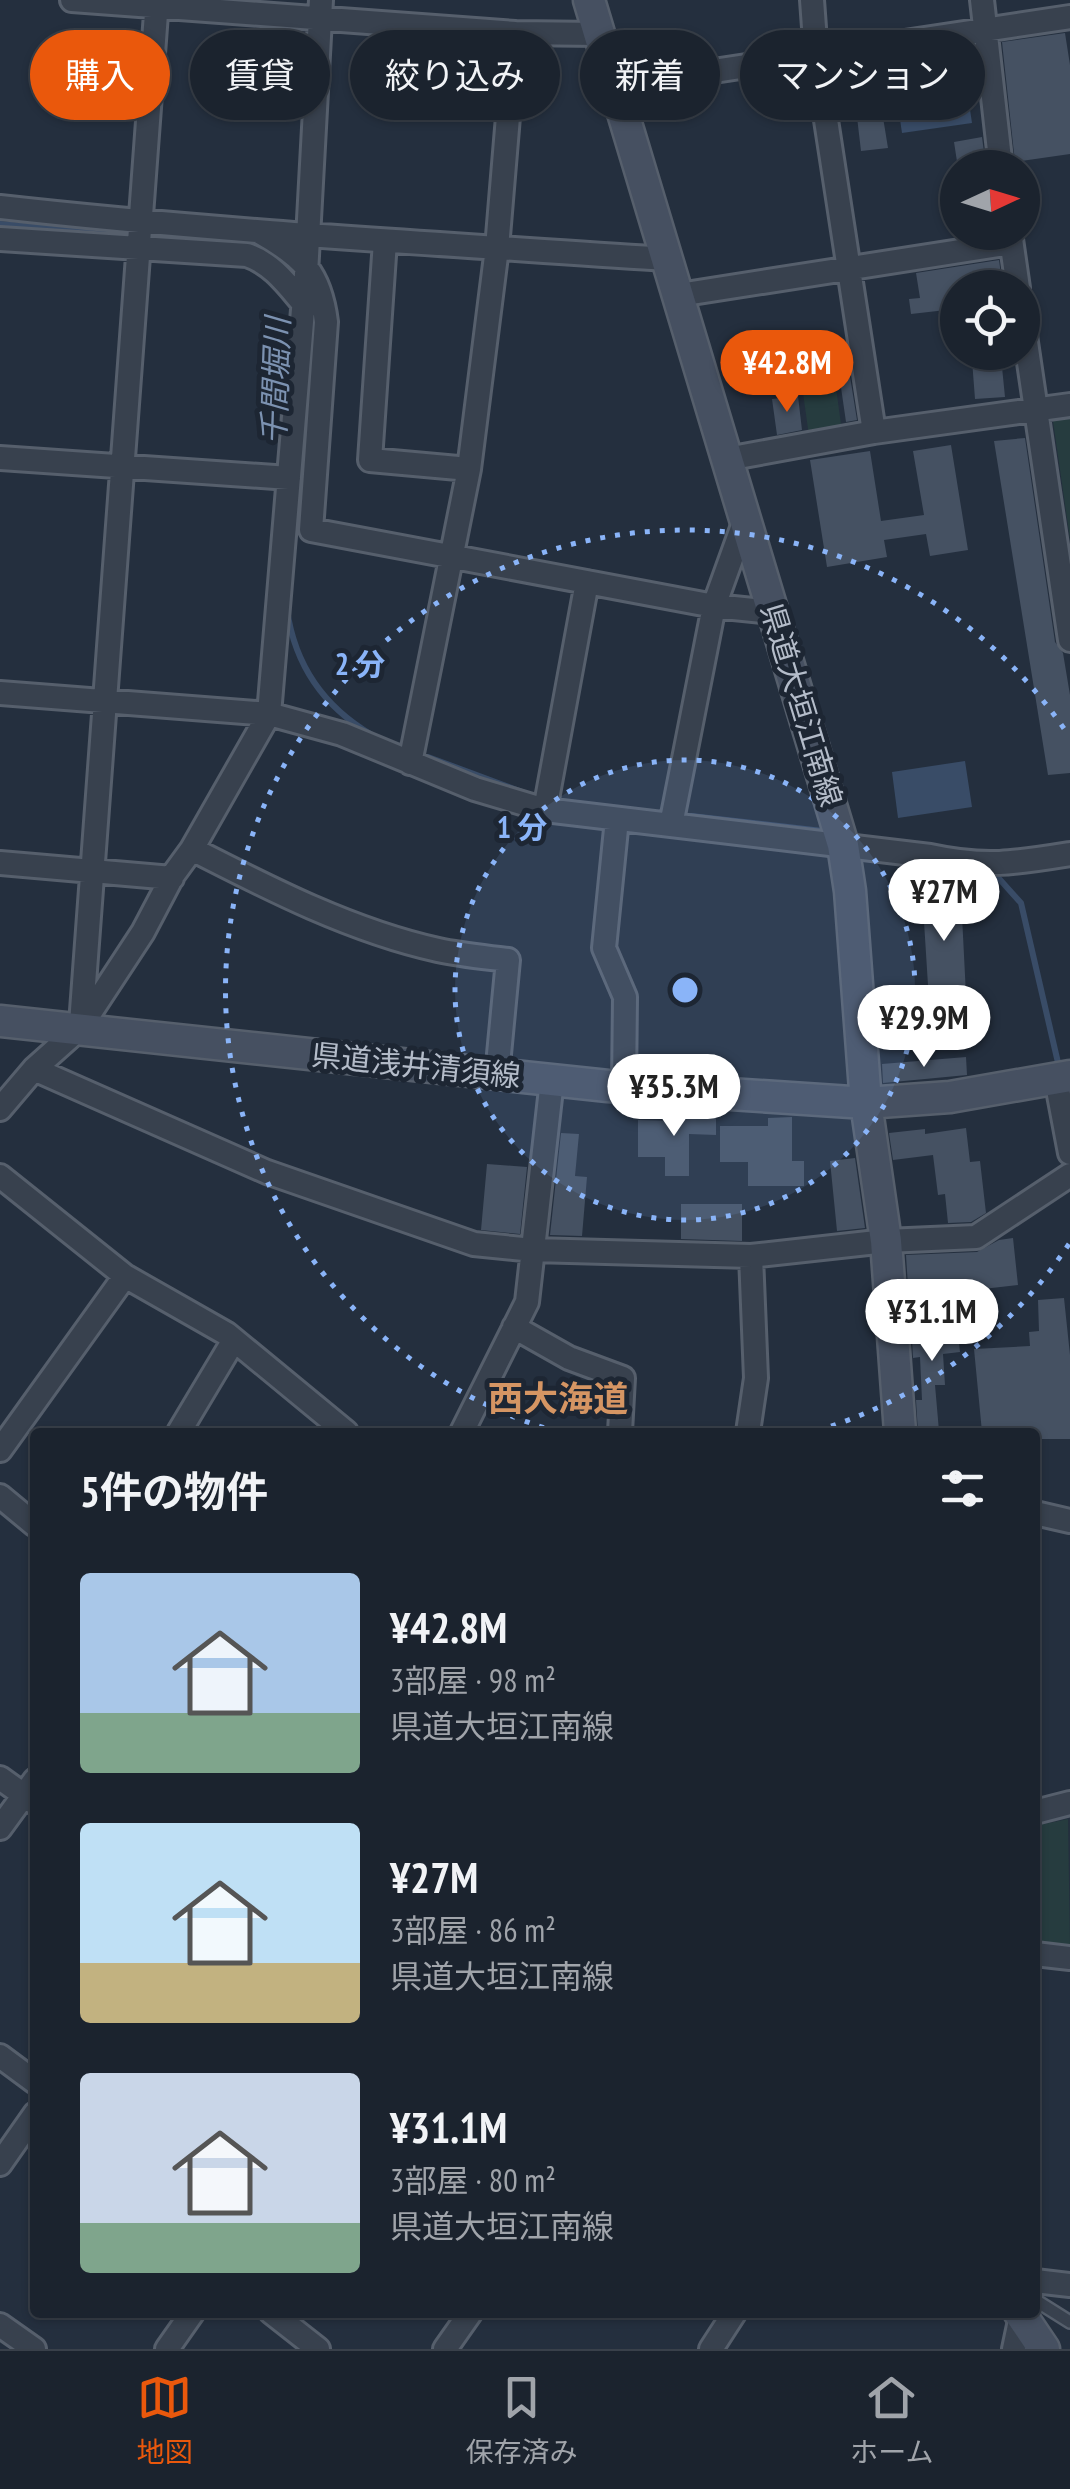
<!DOCTYPE html>
<html lang="ja">
<meta charset="utf-8">
<style>
:root{--surface:#1b232e;--page:#282f3a;--text:#f1f3f6;--muted:#a0a4aa;--line:#39404a;--accent:#ea580c}
body{margin:0;font-family:"PT Sans Narrow","Noto Sans JP",sans-serif;background:var(--page);color:var(--text);height:100vh;display:flex;flex-direction:column;font-size:38px;white-space:nowrap}
*{box-sizing:border-box;margin:0}
p{font-size:32px;color:var(--muted)}
.icon{flex:none;width:55px;height:55px;fill:none;stroke:currentColor;stroke-width:2;stroke-linecap:round;stroke-linejoin:round}
.map{position:relative;flex:1;overflow:hidden}
.details{position:absolute;left:30px;top:1428px;width:1010px;height:890px;display:flex;flex-direction:column;background:var(--surface);border-radius:10px;box-shadow:0 2px 8px #0004,0 0 0 2px var(--line)}
.details>*{flex:none}
.top-card{position:absolute;left:30px;top:30px;width:1010px;height:90px;display:flex;gap:20px}
.needle{width:65px;rotate:86deg}
.controls{position:absolute;left:940px;top:150px;display:grid;gap:20px}
.controls a{display:grid;place-items:center;width:100px;height:100px;border-radius:50%;background:var(--surface);box-shadow:0 2px 8px #0004,0 0 0 2px var(--line);font-size:50px}
.price{position:absolute;translate:-50% -85px;padding:0 22px;border-radius:35px;background:#fff;color:#222;font-size:32px;line-height:65px;filter:drop-shadow(0 2px 5px #0008)}
.price::after{content:'';position:absolute;left:50%;top:60px;width:30px;height:22px;margin-left:-15px;background:inherit;clip-path:polygon(0 0,100% 0,50% 100%)}
.price.current{background:var(--accent);color:#fff}
ul{padding:0;list-style:none}
li{display:flex;align-items:center;gap:30px;height:250px;padding:0 50px}
li span{display:grid;place-items:center;flex:none;width:280px;height:200px;border-radius:10px;color:#555}
li>.icon{margin-inline-start:auto}
span .icon{width:120px;height:120px;fill:#fffc;stroke-width:1}
li b{font-size:42px}
h2{display:flex;justify-content:space-between;align-items:center;height:120px;padding:0 50px;font-size:42px}
.tag{padding:0 35px;border-radius:45px;background:var(--surface);box-shadow:0 2px 8px #0004,0 0 0 2px var(--line);font-size:35px;line-height:90px}
.tag.current{background:var(--accent);color:#fff}
.menu{display:flex;justify-content:space-around;align-items:center;height:140px;border-top:2px solid var(--line);background:var(--surface);font-size:28px;color:var(--muted)}
.menu a{display:grid;justify-items:center;gap:5px}
.menu .current{color:var(--accent)}
.map>svg:first-child{display:block}
.green{fill:#263c3f}
.water{fill:#394c67}
.lines{fill:none;stroke-linecap:round;stroke-linejoin:round}
.stream{stroke:#394c67;stroke-width:6}
.building{fill:#455162}
.lane-casing{stroke:#565f6c;stroke-width:16}
.street-casing{stroke:#565f6c;stroke-width:28}
.secondary-casing{stroke:#565f6c;stroke-width:35}
.lane{stroke:#38414e;stroke-width:11}
.street{stroke:#38414e;stroke-width:22}
.secondary{stroke:#465061;stroke-width:30}
.ring{fill:none;stroke:#8ab4f8;stroke-width:5;stroke-dasharray:5 10}
.labels{text-anchor:middle;stroke-width:10;stroke-linejoin:round;paint-order:stroke}
.street-label{font-size:30px;fill:#b4bcc9;stroke:#1d2633}
.water-label{font-size:32px;font-style:italic;fill:#7c92b1;stroke:#1d2633}
.quarter-label{font-size:35px;font-weight:bold;fill:#d59563;stroke:#1d2633}
.centre{fill:#8ab4f8;stroke:#1d2633;stroke-width:5}
.ring-label{font-size:30px;text-anchor:middle;font-weight:bold;fill:#8ab4f8;stroke:#1d2633;stroke-width:10;stroke-linejoin:round;paint-order:stroke}
</style>
<div class="map">
<svg width="1070" height="2349" viewBox="0 0 1070 2349">
<rect width="100%" height="100%" fill="#242f3e"/>
<path class="green" d="M836,388L842,431L809,436L803,393Z
M1070,412V539L1052,414Z
M1068,1819L1070,1947L1035,1944V1826Z"/>
<path class="water" d="M966,82L972,123L902,133L896,92Z
M965,761L972,807L898,818L892,772Z"/>
<g class="lines">
<path class="stream" d="M0,224L230,243
M297,513L303,436
M287,610C295,665 324,707 372,735
M428,757L525,793
M691,816L822,831
M994,873L1021,903L1059,1067"/>
</g>
<path class="building" d="M1065,33L1070,65V154L1015,162L1002,42Z
M874,62L888,148L861,151L853,83L836,85L833,68Z
M982,137L986,167L958,168L954,142Z
M999,260L1003,288H953L955,309L911,314L909,299L920,298L916,273Z
M845,345L857,420L846,422L835,346Z
M1001,357L1005,397L975,399L972,360Z
M798,396L802,430L777,435L772,399Z
M1025,438L1055,642L1063,653L1070,695V773L1048,775L994,441Z
M951,445L968,550L930,556L926,534L884,540L887,557L827,567L810,460L870,451L881,521L924,515L913,451Z
M939,873L960,876L967,1015L930,1017L921,874Z
M966,1057L967,1075L883,1083L882,1064Z
M680,1110L716,1112V1135L689,1134V1176H665V1157H638V1120L680,1121Z
M792,1117V1161H804V1186H748V1162H720V1126H768V1118Z
M966,1128L970,1162L980,1161L986,1213L971,1222L948,1223L945,1194L938,1195L933,1155L893,1160L889,1133L925,1129V1134Z
M561,1133L579,1134L575,1176L587,1177L582,1236L550,1235Z
M855,1158L865,1228L837,1231L830,1161Z
M487,1164L527,1167L520,1234L481,1230Z
M681,1204H742V1241L681,1239Z
M1013,1238L1018,1285L983,1289L982,1283L908,1287L906,1255L977,1252L999,1240Z
M1064,1298L1070,1355V1439H1035V1432H1027V1429L982,1432L974,1349L1030,1346L1029,1332L1039,1331L1038,1300Z
M956,1317L960,1352L943,1354L945,1385H935L939,1431L918,1432L916,1400H922L920,1357L913,1358L911,1322Z"/>
<g class="lines">
<defs>
<path id="lane" d="M1035,2300L1070,2322"/>
<path id="street" d="M72,0L515,33L599,34
M812,0L816,55L874,432
M982,0L1001,168
M615,86L1070,17
M0,207C222,232 444,244 667,259
M1010,232L1018,288
M261,233C302,256 320,273 326,322L311,530L714,606L772,612
M0,239L247,255C271,263 286,283 302,302
M385,241L370,460L469,469
M679,295L1011,243
M1022,315L1070,640
M0,458L289,478
M727,459L874,432L1070,405
M0,693L269,714L342,734L475,789L545,810L930,856C985,868 1015,863 1070,854
M410,763L469,469L497,248L515,33
M545,810L587,582
M617,819L604,948L625,997L624,1087
M671,825L714,606L745,520
M192,849C270,889 352,931 438,950C461,955 484,957 508,960L497,1075
M0,863L172,878
M81,1024L157,0
M34,1069L267,1172L474,1244L533,1250L751,1256L886,1241L976,1237L1070,1175
M1056,1079L1070,1153
M0,1109L34,1069L80,1028L143,932L173,875L192,849L269,714L306,274L321,0
M0,1176L125,1276L227,1334L346,1432
M514,1327L569,1358L623,1378L620,1432
M179,1432L234,1340
M462,1432L527,1302L552,1080
M748,1432L756,1378L751,1256
M0,1450L125,1276
M0,1496L35,1525
M1035,1513L1070,1521
M0,1778L35,1803
M1035,1812L1070,1803
M0,1828L35,1780
M1035,1954L1070,1958
M0,2056L35,2082
M0,2164L35,2114
M1035,2281L1070,2285
M271,2312L318,2349
M0,2325L34,2349
M167,2349L193,2312
M445,2349L471,2312
M711,2349L735,2312
M1014,2349L1021,2316"/>
<path id="secondary" d="M589,0L843,845L850,891L866,1103L886,1241L900,1432
M0,1021L608,1086L866,1103L950,1097L1070,1076
M1019,2312L1044,2349"/>
</defs>
<use href="#lane" class="lane-casing"/>
<use href="#street" class="street-casing"/>
<use href="#secondary" class="secondary-casing"/>
<use href="#lane" class="lane"/>
<use href="#street" class="street"/>
<use href="#secondary" class="secondary"/>
</g>
<circle cx="685" cy="990" r="230" fill="#8ab4f8" fill-opacity=".12"/>
<g class="ring">
<circle cx="685" cy="990" r="230"/>
<path d="M1069 1244A460 460 0 0 1 812 1432M558 1432A460 460 0 1 1 1069 736"/>
</g>
<g class="labels">
<g class="street-label">
<text transform="translate(801 705) rotate(73)" y="10">県道大垣江南線</text>
<text transform="translate(416 1066) rotate(6)" y="10">県道浅井清須線</text>
</g>
<g class="water-label">
<text transform="translate(276 381) rotate(-88)" y="11">千間堀川</text>
</g>
<g class="quarter-label">
<text x="558" y="1411">西大海道</text>
</g>
</g>
<circle cx="685" cy="990" r="15" class="centre"/>
<g class="ring-label">
<text x="360" y="675">2 分</text>
<text x="522" y="838">1 分</text>
</g>
</svg>
<div class="controls">
<a><svg class="needle" viewBox="-14 -14 28 28"><path d="M0-13l5 13h-10z" fill="#e53935"/><path d="M0 13l5-13h-10z" fill="#a0a4aa"/></svg></a>
<a><svg class="icon" aria-label="locate" viewBox="0 0 24 24"><circle cx="12" cy="12" r="6"/><path d="M12 2v4M12 18v4M2 12h4M18 12h4"/></svg></a>
</div>
<b class="price current" style="left:787px;top:415px">¥42.8M</b>
<b class="price" style="left:944px;top:944px">¥27M</b>
<b class="price" style="left:924px;top:1070px">¥29.9M</b>
<b class="price" style="left:674px;top:1139px">¥35.3M</b>
<b class="price" style="left:932px;top:1364px">¥31.1M</b>
<div class="top-card">
<a class="tag current">購入</a>
<a class="tag">賃貸</a>
<a class="tag">絞り込み</a>
<a class="tag">新着</a>
<a class="tag">マンション</a>
</div>
<section class="details">
<h2>5件の物件<svg class="icon" aria-label="filters" viewBox="0 0 24 24"><path d="M4 7h16M4 17h16"/><circle cx="9" cy="7" r="2"/><circle cx="15" cy="17" r="2"/></svg></h2>
<ul>
<li><span style="background:linear-gradient(#a9c7e8 70%,#7fa58c 0)"><svg class="icon" aria-label="home" viewBox="0 0 24 24"><path d="M3 11l9-7 9 7M6 9v11h12V9"/></svg></span><div><b>¥42.8M</b><p>3部屋 · 98 m²</p><p>県道大垣江南線</p></div></li>
<li><span style="background:linear-gradient(#bfe0f5 70%,#c2b280 0)"><svg class="icon" aria-label="home" viewBox="0 0 24 24"><path d="M3 11l9-7 9 7M6 9v11h12V9"/></svg></span><div><b>¥27M</b><p>3部屋 · 86 m²</p><p>県道大垣江南線</p></div></li>
<li><span style="background:linear-gradient(#c9d6e8 75%,#7fa58c 0)"><svg class="icon" aria-label="home" viewBox="0 0 24 24"><path d="M3 11l9-7 9 7M6 9v11h12V9"/></svg></span><div><b>¥31.1M</b><p>3部屋 · 80 m²</p><p>県道大垣江南線</p></div></li>
</ul>
</section>
</div>
<nav class="menu">
<a class="current"><svg class="icon" aria-label="map" viewBox="0 0 24 24"><path d="M3 6l6-2 6 2 6-2v14l-6 2-6-2-6 2zM9 4v14M15 6v14"/></svg>地図</a>
<a><svg class="icon" aria-label="saved" viewBox="0 0 24 24"><path d="M7 4h10v16l-5-4-5 4z"/></svg>保存済み</a>
<a><svg class="icon" aria-label="home" viewBox="0 0 24 24"><path d="M3 11l9-7 9 7M6 9v11h12V9"/></svg>ホーム</a>
</nav>
